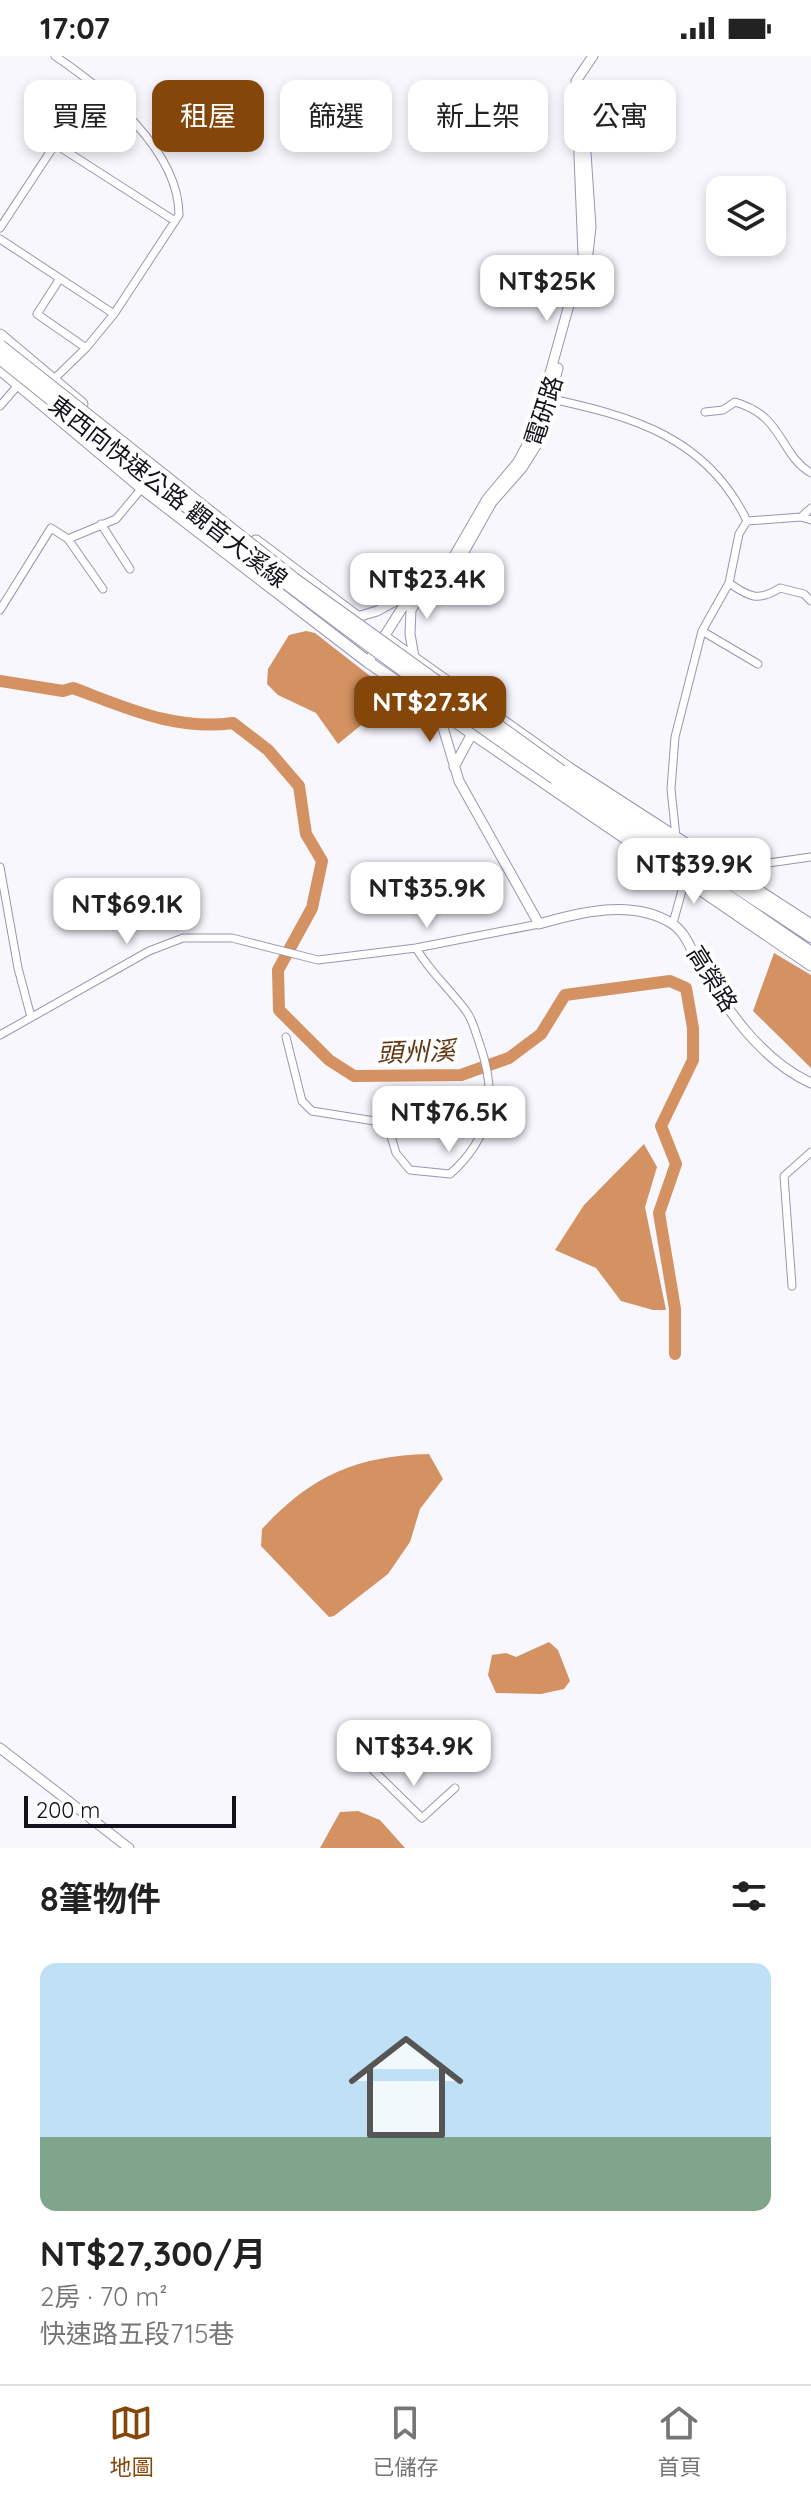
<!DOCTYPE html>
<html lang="zh-TW">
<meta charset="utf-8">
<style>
:root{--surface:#fff;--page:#f2f2f2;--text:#222;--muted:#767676;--line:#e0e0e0;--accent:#85460a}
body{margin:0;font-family:Quicksand,"Noto Sans TC",sans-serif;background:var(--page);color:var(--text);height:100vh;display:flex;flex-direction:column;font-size:30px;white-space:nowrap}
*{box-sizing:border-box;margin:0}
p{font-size:26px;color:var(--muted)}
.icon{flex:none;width:44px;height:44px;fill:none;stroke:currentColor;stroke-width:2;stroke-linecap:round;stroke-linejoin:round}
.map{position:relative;height:1792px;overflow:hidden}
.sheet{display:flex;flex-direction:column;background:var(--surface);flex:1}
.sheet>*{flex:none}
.guide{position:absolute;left:24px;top:24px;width:764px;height:72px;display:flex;gap:16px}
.controls{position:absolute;left:706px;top:120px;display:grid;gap:16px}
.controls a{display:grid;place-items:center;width:80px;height:80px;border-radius:16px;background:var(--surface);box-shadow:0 4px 12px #0003;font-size:40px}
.scale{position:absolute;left:24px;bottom:20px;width:212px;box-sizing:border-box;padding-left:8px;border:4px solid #13111c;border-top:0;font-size:22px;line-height:28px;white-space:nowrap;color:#13111c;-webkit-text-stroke:6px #fff;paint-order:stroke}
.price{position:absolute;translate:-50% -68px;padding:0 18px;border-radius:16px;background:#fff;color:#222;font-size:26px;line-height:52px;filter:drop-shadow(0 2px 4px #0008)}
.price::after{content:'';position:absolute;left:50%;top:48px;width:24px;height:18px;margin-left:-12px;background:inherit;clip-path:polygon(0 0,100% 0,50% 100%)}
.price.active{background:var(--accent);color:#fff}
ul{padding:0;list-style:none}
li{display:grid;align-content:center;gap:16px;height:424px;padding:0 40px}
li+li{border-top:2px solid var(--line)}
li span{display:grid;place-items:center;height:248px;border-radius:16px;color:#555}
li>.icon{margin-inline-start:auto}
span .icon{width:144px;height:144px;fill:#fffc;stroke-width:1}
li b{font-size:34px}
h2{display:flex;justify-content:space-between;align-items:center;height:96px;padding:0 40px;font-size:34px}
.tag{padding:0 28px;border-radius:16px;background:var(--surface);box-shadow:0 4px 12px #0003;font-size:28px;line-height:72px}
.tag.active{background:var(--accent);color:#fff}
.status{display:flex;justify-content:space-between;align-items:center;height:56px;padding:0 40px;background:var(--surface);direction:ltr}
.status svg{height:22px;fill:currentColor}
.tabs{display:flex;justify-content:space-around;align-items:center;height:112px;border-top:2px solid var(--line);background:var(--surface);font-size:22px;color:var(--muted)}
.tabs a{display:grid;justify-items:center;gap:4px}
.tabs .active{color:var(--accent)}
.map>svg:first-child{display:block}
.water{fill:#d49161}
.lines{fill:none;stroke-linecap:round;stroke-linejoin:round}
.river{stroke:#d49161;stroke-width:12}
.minor-casing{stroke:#9995b2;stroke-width:9}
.tertiary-casing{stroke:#9995b2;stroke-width:11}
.primary-casing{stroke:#9995b2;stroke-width:13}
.trunk-casing{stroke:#9995b2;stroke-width:14}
.minor{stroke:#fff;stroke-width:7}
.tertiary{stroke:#fff;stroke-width:9}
.primary{stroke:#fff;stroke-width:11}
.trunk{stroke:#fff;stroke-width:12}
.trunk-bridge-casing{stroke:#9995b2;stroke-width:14;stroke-linecap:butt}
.trunk-bridge{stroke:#fff;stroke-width:12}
.labels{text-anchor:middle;stroke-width:8;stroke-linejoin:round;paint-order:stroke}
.street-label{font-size:24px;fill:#13111c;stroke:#fff}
.water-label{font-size:26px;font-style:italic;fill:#623611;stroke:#fff}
</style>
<div class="status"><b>17:07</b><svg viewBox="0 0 49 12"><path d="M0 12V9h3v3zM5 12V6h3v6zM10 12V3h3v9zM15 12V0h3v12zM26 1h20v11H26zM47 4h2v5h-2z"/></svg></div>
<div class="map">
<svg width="811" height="1792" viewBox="0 0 811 1792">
<rect width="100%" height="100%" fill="#f8f7fe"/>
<path class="water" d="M306,575L315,577L379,627L383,637L365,666L338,688L316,657L278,639L267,628L268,613L289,579Z
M774,897L811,919V1012L753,955Z
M644,1088L657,1111L645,1151L666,1254H653L621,1245L596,1212L555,1194L584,1149Z
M429,1398L443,1423L420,1453L410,1486L388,1518L334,1560L329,1561L261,1490L262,1473C311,1420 355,1400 429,1398Z
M549,1586L558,1594L570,1625L564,1633L541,1638L496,1637L488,1619L492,1599L506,1597L516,1601Z
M358,1755L380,1764L405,1792H320L340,1756Z"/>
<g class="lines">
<path class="river" d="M0,625L63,635L73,632C127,652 175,675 233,667L268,694L299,730L306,778L322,805L312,852L278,914L279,954L329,1004L354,1020L461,1019L509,1002L541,978L565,939L670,925L686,932L693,972V1004L661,1070L676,1108L659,1157L675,1253V1298"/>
<defs>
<path id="minor" d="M55,88L175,165
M0,172L79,52L98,29
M0,183L114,258
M59,224L37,258L86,292
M53,324L86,292L114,258L179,159C179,94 104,33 55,0
M547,342C632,360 707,381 747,465
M0,350L19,328
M705,356L723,354L735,346C784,360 779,398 811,417
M801,461L811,452
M747,465L801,461L811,464
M101,468L130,513
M68,483L103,533
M729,527C749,541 758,546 780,532L804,538L811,545
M0,554L51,472L68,483L116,463L142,432
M702,575L758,608
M676,781L671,733L675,681L702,575L729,527L739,478L747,465
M0,811L18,912L31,961
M726,813L811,801
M673,867L685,824
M0,979L149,895L183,882H232L318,904L416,892L539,868
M286,981L302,1045L312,1055L387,1067L396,1097L410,1114L450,1118C491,1082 498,1041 480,989C476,978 473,964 466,955C449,932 430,916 416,892
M792,1230L784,1120L811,1096
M373,1714L422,1762L455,1732"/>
<path id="tertiary" d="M582,37L591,171L587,206
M434,527L456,510L492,446L522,412L539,385L558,312
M357,561L377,555L410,537
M414,601L410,578L411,554L433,520L453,502L487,443L518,406L530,383L550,317L583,199L576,25L593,0
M368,606L406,546L419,535
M438,655L459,725L539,868C580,856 632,843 671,867C686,876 690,893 699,907C727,954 761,1004 811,1027
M454,711L475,672
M0,1692L129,1792"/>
<path id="primary" d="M0,279L82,348
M0,313L142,432L368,606L811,909
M256,485L357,561
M384,581L570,713L811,869"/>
<path id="trunk" d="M561,715L811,880
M555,722L811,897"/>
</defs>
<use href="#minor" class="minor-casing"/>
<use href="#tertiary" class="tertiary-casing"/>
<use href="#primary" class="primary-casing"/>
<use href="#trunk" class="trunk-casing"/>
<use href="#minor" class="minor"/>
<use href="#tertiary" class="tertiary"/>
<use href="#primary" class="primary"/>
<use href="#trunk" class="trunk"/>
<defs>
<path id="trunk-bridge" d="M0,290L294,523L561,715
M0,302C181,448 363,590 555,722"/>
</defs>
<use href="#trunk-bridge" class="trunk-bridge-casing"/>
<use href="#trunk-bridge" class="trunk-bridge"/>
</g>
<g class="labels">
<g class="street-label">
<text transform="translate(544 355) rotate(-72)" y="8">電研路</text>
<text transform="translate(168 436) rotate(38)" y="8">東西向快速公路 觀音大溪線</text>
<text transform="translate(712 923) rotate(58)" y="8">高榮路</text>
</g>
<g class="water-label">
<text transform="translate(416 996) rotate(-2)" y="9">頭州溪</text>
</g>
</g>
</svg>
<div class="controls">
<a><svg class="icon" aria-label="layers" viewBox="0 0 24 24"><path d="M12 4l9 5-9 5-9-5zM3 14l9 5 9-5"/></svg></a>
</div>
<div class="scale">200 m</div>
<b class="price" style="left:547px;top:267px">NT$25K</b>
<b class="price" style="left:427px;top:565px">NT$23.4K</b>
<b class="price active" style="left:430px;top:688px">NT$27.3K</b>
<b class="price" style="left:694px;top:850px">NT$39.9K</b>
<b class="price" style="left:427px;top:874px">NT$35.9K</b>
<b class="price" style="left:127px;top:890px">NT$69.1K</b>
<b class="price" style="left:449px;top:1098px">NT$76.5K</b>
<b class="price" style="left:414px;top:1732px">NT$34.9K</b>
<div class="guide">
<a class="tag">買屋</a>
<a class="tag active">租屋</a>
<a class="tag">篩選</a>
<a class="tag">新上架</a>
<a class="tag">公寓</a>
</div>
</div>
<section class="sheet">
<h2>8筆物件<svg class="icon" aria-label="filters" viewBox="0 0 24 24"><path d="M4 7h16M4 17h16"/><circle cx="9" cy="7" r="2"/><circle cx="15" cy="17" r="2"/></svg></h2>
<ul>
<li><span style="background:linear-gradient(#bfe0f5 70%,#7fa58c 0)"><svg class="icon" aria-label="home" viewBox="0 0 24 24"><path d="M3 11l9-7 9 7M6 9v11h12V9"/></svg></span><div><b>NT$27,300/月</b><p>2房 · 70 m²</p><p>快速路五段715巷</p></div></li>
</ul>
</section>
<nav class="tabs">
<a class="active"><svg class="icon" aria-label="map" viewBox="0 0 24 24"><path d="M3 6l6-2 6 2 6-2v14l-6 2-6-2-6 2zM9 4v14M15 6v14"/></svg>地圖</a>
<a><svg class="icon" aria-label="saved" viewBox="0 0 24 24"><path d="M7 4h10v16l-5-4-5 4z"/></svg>已儲存</a>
<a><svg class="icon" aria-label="home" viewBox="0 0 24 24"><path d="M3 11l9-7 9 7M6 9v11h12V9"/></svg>首頁</a>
</nav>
